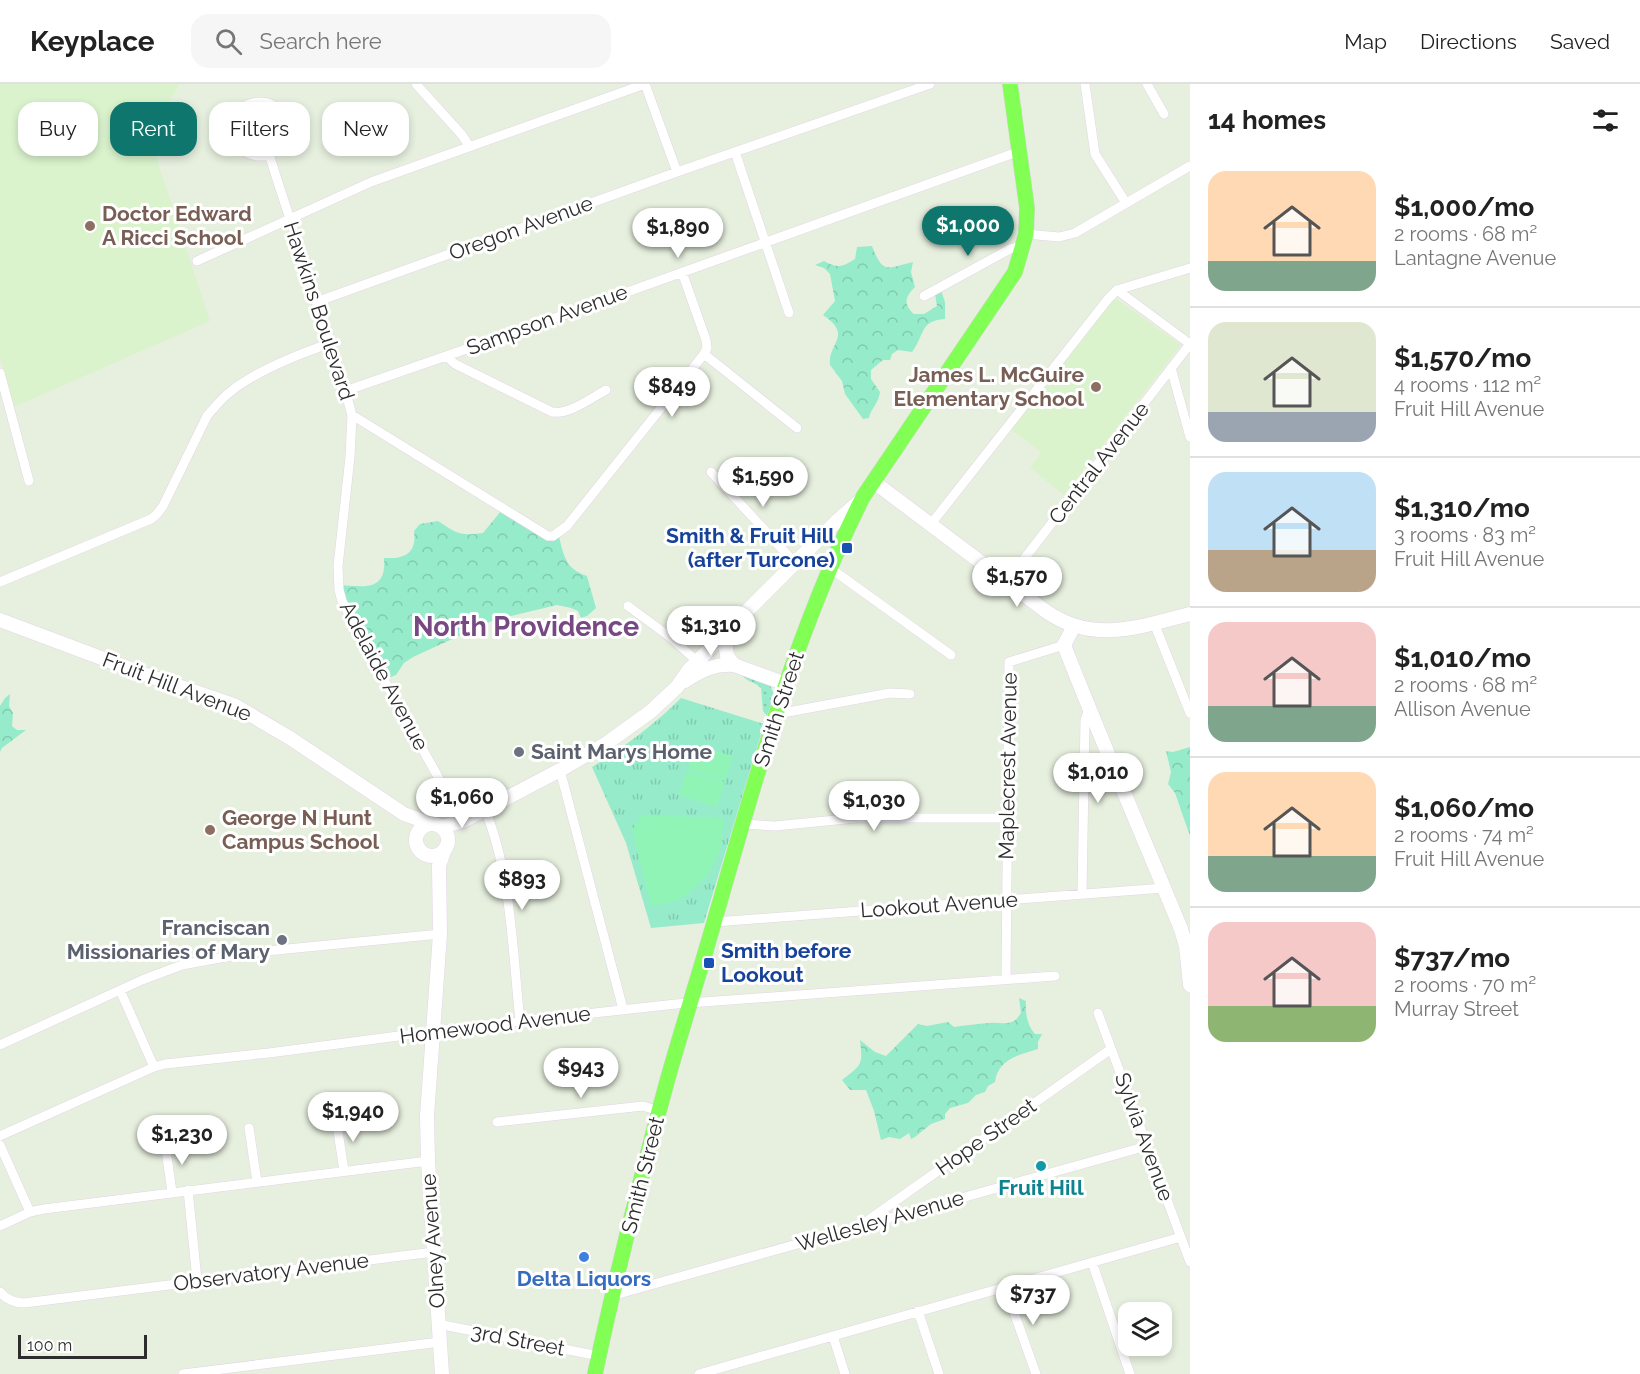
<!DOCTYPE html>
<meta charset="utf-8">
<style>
:root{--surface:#fff;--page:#f6f6f6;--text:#222;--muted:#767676;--line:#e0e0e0;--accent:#0f766e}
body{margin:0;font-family:Raleway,sans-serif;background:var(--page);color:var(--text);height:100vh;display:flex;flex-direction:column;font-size:22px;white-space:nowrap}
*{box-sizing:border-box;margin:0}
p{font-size:20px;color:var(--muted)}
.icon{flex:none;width:33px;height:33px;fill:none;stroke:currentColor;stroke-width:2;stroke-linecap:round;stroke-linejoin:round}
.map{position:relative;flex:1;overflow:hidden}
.drawer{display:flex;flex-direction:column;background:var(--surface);width:450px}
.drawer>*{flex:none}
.top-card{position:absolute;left:18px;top:18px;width:570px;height:54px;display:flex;gap:12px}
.buttons{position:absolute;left:1118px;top:1218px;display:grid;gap:12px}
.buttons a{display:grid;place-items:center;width:54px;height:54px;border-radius:12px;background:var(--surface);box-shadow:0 3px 9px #0003;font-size:30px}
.scale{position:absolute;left:18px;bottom:15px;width:129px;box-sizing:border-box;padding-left:6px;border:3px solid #2d2d2d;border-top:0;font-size:16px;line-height:21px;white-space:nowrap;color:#2d2d2d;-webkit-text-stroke:4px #fff;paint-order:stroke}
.price{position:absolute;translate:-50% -51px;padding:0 14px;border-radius:21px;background:#fff;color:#222;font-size:20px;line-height:39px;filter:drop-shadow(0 2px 3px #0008)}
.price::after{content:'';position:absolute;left:50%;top:36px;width:18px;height:14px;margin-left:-9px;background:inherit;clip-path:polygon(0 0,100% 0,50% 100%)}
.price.on{background:var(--accent);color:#fff}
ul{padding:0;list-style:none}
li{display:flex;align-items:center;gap:18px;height:150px;padding:0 18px}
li+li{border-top:2px solid var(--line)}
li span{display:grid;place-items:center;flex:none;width:168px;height:120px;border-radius:18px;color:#555}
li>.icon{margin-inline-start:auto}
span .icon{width:72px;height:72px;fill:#fffc;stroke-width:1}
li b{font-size:26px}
h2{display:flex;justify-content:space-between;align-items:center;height:72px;padding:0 18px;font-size:26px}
.pill{padding:0 21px;border-radius:18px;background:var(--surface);box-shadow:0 3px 9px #0003;font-size:21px;line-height:54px}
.pill.on{background:var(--accent);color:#fff}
header{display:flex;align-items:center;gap:36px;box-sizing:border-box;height:84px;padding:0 30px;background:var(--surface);border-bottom:2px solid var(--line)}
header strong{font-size:28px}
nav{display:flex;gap:33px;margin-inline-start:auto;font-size:21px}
.search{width:420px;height:54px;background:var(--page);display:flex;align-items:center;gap:15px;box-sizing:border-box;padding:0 21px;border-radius:18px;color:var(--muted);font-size:22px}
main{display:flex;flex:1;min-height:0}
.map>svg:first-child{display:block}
.education{fill:#daf3cd}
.grass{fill:url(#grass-dots)}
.forest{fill:url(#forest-crowns)}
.park{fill:url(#park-tufts)}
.pitch{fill:#91f4b7}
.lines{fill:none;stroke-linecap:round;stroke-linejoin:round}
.street-casing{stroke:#e3d4e7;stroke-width:10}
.secondary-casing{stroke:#e3d4e7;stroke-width:15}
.primary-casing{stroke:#d5d5d5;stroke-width:16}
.street{stroke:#fff;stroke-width:9}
.secondary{stroke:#fff;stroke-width:14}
.primary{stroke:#82ff54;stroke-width:15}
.education-dot{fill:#8d6e63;stroke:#fff;stroke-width:2}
.transit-dot{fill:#1a4fb4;stroke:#fff;stroke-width:2}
.worship-dot{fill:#6b7280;stroke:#fff;stroke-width:2}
.culture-dot{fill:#0f9aa8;stroke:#fff;stroke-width:2}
.shop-dot{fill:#3f7fe0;stroke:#fff;stroke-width:2}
.labels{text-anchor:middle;stroke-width:6;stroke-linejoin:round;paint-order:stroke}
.education-label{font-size:21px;font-weight:bold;fill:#785e54;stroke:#fff;text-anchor:start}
.street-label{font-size:21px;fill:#2d2d2d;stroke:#fff}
.transit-label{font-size:21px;font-weight:bold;fill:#164399;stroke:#fff;text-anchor:end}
.worship-label{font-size:21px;font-weight:bold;fill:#5b616d;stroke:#fff;text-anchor:start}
.culture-label{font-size:21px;font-weight:bold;fill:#0d838f;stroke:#fff}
.shop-label{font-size:21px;font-weight:bold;fill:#366cbe;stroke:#fff}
.district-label{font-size:27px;font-weight:bold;fill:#774884;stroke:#fff}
</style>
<header>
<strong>Keyplace</strong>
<div class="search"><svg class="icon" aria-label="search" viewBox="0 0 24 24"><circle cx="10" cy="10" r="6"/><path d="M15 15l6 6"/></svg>Search here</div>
<nav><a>Map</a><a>Directions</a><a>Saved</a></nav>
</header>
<main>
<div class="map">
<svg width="1190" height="1290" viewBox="0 0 1190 1290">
<defs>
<pattern id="grass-dots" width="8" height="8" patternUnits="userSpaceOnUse" patternTransform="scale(1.5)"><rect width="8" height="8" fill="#96ebcb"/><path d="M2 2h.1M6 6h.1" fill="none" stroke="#82caaf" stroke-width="1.8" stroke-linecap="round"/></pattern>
<pattern id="forest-crowns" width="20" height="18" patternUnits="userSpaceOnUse" patternTransform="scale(1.5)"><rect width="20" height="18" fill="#96ebcb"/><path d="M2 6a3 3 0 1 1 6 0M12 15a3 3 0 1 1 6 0" fill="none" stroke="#82caaf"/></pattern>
<pattern id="park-tufts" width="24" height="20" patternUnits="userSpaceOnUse" patternTransform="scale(1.5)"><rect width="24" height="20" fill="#96ebcb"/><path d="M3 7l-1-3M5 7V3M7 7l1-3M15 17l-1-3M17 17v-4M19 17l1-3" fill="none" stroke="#82caaf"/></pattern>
</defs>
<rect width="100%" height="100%" fill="#e7f0df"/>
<path class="education" d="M0,0H180L148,48L210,237L14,323L0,273Z
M1115,214L1181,261L1064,411L1030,384L1041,368L1011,346L1104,226Z"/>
<path class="grass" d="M741,590L770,601L774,611L767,632L763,627L761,604C755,598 745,597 741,590Z"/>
<path class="forest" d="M872,162C883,191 887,184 913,178L911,188L915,203C905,213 903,220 914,230H924L937,222L935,210L940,203L945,218V235C919,237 925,251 912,268L898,266L892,270L890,276H883L871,286V295L880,308C878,321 871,324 869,334L863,335L845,310L842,297L830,281C827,259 854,252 823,231L835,217L830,190L824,184L815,181L824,177C838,185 842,183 855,175L857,163Z
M501,427L542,451L558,449C564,471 564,484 587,492L596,524L587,532L581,534L578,527L571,524L557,521L494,536L413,573L404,579L396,591L381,597L337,501C362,502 387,509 384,474C404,475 417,470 414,447L420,440L438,437C458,450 459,452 483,449Z
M10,610L9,622L13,629L12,642L17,646H26L2,664L0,668V622L5,614Z
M1190,663V752L1175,709L1168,700L1171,688L1166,667L1173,668Z
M1019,914L1026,917C1025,929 1027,941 1035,950H1042L1038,958V965C1019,971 998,975 995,998L988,1002L985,1008L976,1011L968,1019L950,1024L945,1030V1035L931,1040L915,1053L911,1055L909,1049L900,1055L889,1053L881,1056L874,1027L866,1006H850L842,996C862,981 863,981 860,956L875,968L886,972L918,940L927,942L948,938L954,943C966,941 977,940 989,939C997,938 1007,941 1014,937C1017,935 1019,932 1021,929Z"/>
<path class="park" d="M681,614L764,640L704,839L651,844L626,759L592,683C624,663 654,641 681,614Z"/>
<path class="pitch" d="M695,661L732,672L725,697L688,685Z
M687,687L725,698L717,723L679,711Z
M642,731L724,734L720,767L708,791L688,810L674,818L651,822L632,746Z"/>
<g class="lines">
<defs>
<path id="street" d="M416,0L462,51L470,63
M645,0L677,88
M1085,0L1095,70L1126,119
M1147,0L1164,30
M233 45a27 27 0 1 1 54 0a27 27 0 1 1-54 0Z
M735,68L789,229
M269,70C296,157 328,243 352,331L548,452H553L567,442L704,270L707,264L706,256L682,188
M1026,150L1059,153L1075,149L1190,82
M197,177L371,98L645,0
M1117,206L1190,260
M924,212L1010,165L1023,162
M316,218L677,88L930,0
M704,270L797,344
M446,272L455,280L552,328C569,331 591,314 606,306
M1171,284L1190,353
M0,289L29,397
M345,307L527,244L1020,67
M352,331L350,373L338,482L339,506L342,517L370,571L437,691L455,726L463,737
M711,388L795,479
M931,440L1108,215L1117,206L1190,184
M830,484L951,571
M1007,497L1190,260
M0,498L151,435L157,430L163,422L207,332C214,324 221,315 230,308C256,287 299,270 331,259
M628,522L670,553L697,577
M1154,539L1190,629
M778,625L788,628L890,609L910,610
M560,686L623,925
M485,726C511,787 513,871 520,938
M742,740L775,742L856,734H1007
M1082,810L1085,636L1089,625
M715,838L1164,804
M1006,895L1009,578L1064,561
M120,906L154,983
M1098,929L1190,1178
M0,961L142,896L182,881L247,869L440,850
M336,1034L344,1087
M497,1038L643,1022L659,1027
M249,1044L257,1098
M0,1052L154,983L165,980L269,969L467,943L676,920L1055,892
M165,1059L172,1108
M0,1061L30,1128
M188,1106L197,1196
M867,1137L1111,965
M0,1142L30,1128L44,1125L428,1077
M1092,1178L1130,1290
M1005,1203L1036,1290
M0,1208C7,1216 14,1219 24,1219L434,1168
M614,1210L622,1209L1147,1062
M918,1227L939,1290
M438,1240L599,1272
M833,1252L845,1290
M183,1290L440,1258
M699,1290L1181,1153"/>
<path id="secondary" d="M874,398L1047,528C1094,560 1139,543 1190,530
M0,536L152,593L234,621L290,654L404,730L432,740
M1074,542L1064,561C1101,656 1142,750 1181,845L1186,862L1190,901
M724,550L727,572L734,581
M685,597C700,587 715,579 734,581L786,600
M416 756a16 16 0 1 1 32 0a16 16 0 1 1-32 0Z
M441,743L463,737L560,686L607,659L650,628L677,603L688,587L724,550L838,436L862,415
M442,1290L428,1077L427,1032L440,850L439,782L444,767"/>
<path id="primary" d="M595,1290C616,1191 641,1092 668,994C683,941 700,888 715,835C756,692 796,546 863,413L1015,188L1026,150L1027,124L1010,0"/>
</defs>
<use href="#street" class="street-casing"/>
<use href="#secondary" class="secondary-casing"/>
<use href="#primary" class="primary-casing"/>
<use href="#street" class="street"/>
<use href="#secondary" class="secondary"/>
<use href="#primary" class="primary"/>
</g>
<g class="education-dot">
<circle cx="90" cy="142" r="6"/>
<circle cx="1096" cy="303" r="6"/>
<circle cx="210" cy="746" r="6"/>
</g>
<g class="transit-dot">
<rect x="841" y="458" width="12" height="12" rx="3"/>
<rect x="703" y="873" width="12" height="12" rx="3"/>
</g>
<g class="worship-dot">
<circle cx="519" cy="668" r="6"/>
<circle cx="282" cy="856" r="6"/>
</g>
<circle class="culture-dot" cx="1041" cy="1082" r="6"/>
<circle class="shop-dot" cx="584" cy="1173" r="6"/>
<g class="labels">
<g class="education-label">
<text x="102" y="137">Doctor Edward<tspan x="102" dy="24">A Ricci School</tspan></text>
<text x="1084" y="298" text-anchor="end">James L. McGuire<tspan x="1084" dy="24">Elementary School</tspan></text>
<text x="222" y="741">George N Hunt<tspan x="222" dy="24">Campus School</tspan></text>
</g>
<g class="street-label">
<text transform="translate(521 144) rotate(-20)" y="7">Oregon Avenue</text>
<text transform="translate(319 227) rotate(72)" y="7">Hawkins Boulevard</text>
<text transform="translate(547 236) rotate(-20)" y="7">Sampson Avenue</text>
<text transform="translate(1099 379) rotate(-52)" y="7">Central Avenue</text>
<text transform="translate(384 592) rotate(62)" y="7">Adelaide Avenue</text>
<text transform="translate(177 603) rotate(21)" y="7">Fruit Hill Avenue</text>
<text transform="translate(779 625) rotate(-72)" y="7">Smith Street</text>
<text transform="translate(1008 682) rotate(-89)" y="7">Maplecrest Avenue</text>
<text transform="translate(939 821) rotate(-4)" y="7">Lookout Avenue</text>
<text transform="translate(495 941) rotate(-7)" y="7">Homewood Avenue</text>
<text transform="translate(986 1053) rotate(-35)" y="7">Hope Street</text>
<text transform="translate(1144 1053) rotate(70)" y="7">Sylvia Avenue</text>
<text transform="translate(643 1091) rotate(-76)" y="7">Smith Street</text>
<text transform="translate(880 1137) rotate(-16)" y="7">Wellesley Avenue</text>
<text transform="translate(433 1157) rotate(-94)" y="7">Olney Avenue</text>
<text transform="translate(271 1188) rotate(-7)" y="7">Observatory Avenue</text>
<text transform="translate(518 1256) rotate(11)" y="7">3rd Street</text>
</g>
<g class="transit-label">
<text x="835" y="459">Smith &amp; Fruit Hill<tspan x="835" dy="24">(after Turcone)</tspan></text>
<text x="721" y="874" text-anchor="start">Smith before<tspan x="721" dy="24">Lookout</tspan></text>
</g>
<g class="worship-label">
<text x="531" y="675">Saint Marys Home</text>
<text x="270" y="851" text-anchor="end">Franciscan<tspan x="270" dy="24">Missionaries of Mary</tspan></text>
</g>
<g class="culture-label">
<text x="1041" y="1111">Fruit Hill</text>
</g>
<g class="shop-label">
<text x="584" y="1202">Delta Liquors</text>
</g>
<g class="district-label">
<text x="526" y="552">North Providence</text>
</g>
</g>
</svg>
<div class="buttons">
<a><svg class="icon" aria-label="layers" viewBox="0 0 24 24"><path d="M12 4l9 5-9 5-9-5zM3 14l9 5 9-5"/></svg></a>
</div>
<div class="scale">100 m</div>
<b class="price on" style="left:968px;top:173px">$1,000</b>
<b class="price" style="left:678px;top:175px">$1,890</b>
<b class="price" style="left:672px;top:334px">$849</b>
<b class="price" style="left:763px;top:424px">$1,590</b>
<b class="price" style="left:1017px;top:524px">$1,570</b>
<b class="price" style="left:711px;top:573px">$1,310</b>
<b class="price" style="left:1098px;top:720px">$1,010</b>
<b class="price" style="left:462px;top:745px">$1,060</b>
<b class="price" style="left:874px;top:748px">$1,030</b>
<b class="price" style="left:522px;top:827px">$893</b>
<b class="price" style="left:581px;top:1015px">$943</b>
<b class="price" style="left:353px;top:1059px">$1,940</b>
<b class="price" style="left:182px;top:1082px">$1,230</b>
<b class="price" style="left:1033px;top:1242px">$737</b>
<div class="top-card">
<a class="pill">Buy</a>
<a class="pill on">Rent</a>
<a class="pill">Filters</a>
<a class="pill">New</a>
</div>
</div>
<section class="drawer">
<h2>14 homes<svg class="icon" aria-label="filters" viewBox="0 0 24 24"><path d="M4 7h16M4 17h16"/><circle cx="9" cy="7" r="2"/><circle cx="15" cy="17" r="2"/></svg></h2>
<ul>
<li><span style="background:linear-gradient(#ffd9b3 75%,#7fa58c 0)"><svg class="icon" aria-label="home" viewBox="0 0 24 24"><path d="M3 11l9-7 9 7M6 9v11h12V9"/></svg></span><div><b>$1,000/mo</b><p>2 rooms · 68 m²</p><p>Lantagne Avenue</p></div></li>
<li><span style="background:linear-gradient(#dfe7d0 75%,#9aa5b1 0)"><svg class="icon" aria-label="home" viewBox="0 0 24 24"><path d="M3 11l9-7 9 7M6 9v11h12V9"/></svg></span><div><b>$1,570/mo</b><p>4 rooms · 112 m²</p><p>Fruit Hill Avenue</p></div></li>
<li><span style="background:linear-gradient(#bfe0f5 65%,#b9a48a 0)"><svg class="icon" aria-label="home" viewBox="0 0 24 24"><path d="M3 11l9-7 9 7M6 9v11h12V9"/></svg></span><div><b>$1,310/mo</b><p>3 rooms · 83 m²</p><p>Fruit Hill Avenue</p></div></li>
<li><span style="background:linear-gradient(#f6c9c9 70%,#7fa58c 0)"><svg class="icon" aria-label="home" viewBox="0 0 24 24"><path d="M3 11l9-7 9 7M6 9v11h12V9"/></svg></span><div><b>$1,010/mo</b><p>2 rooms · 68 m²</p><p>Allison Avenue</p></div></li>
<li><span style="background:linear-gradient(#ffd9b3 70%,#7fa58c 0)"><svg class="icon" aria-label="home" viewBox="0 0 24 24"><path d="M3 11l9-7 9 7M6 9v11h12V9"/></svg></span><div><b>$1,060/mo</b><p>2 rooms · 74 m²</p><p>Fruit Hill Avenue</p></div></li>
<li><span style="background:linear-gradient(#f6c9c9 70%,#8fb573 0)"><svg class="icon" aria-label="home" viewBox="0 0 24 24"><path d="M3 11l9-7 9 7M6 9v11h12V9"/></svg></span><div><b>$737/mo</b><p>2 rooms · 70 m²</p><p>Murray Street</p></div></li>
</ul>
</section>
</main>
